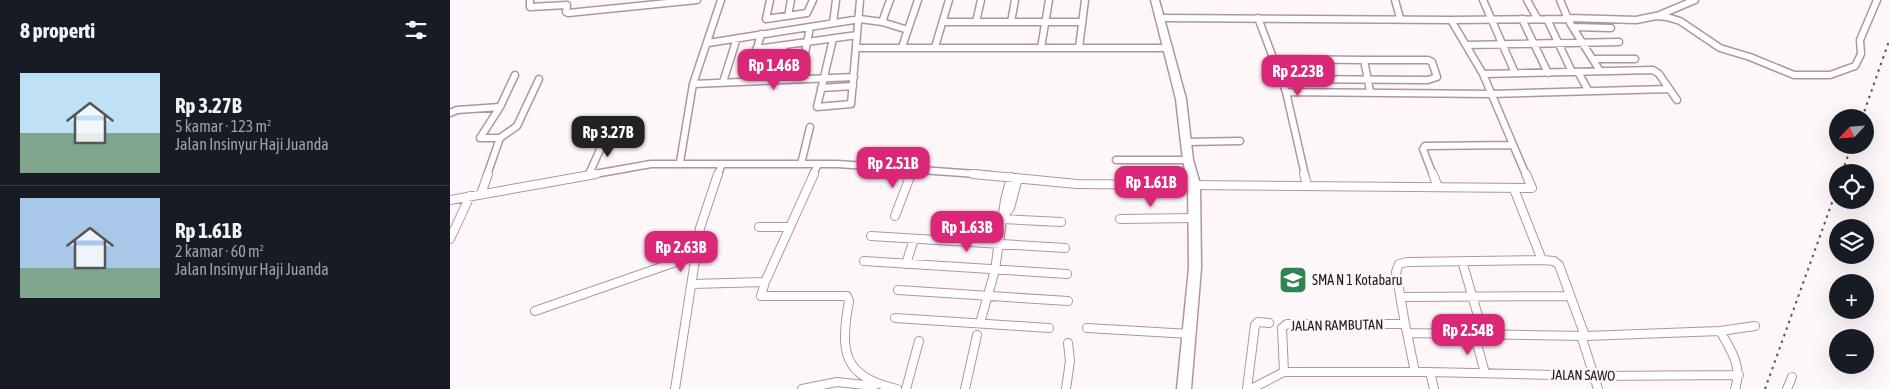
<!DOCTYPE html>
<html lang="id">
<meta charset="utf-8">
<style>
:root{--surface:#171b24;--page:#20242c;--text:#f1f3f6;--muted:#9ea1a6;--line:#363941;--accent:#db2777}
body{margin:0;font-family:"Asap Condensed",sans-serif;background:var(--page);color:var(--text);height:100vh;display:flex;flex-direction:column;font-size:19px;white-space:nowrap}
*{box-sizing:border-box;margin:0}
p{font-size:16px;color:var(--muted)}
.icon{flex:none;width:28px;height:28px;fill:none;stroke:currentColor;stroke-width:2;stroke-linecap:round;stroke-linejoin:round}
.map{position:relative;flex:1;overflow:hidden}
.panel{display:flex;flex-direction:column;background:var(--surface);width:450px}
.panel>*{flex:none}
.needle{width:32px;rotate:244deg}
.tools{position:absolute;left:1379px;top:109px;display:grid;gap:10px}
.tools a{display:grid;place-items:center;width:45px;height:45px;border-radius:50%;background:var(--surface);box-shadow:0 5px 20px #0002;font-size:25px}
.price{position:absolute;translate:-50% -42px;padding:0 11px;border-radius:10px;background:var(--accent);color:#fff;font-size:16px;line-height:32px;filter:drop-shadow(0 1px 2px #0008)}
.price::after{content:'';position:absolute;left:50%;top:30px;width:15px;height:11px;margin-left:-8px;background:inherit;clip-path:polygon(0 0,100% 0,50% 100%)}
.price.selected{background:#222;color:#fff}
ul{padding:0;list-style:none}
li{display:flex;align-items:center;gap:15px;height:125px;padding:0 20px}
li+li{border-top:1px solid var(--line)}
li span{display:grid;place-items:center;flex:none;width:140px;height:100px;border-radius:0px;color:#555}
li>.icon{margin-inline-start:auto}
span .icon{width:60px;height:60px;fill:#fffc;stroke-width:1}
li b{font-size:21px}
h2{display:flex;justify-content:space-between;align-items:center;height:60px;padding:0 20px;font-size:21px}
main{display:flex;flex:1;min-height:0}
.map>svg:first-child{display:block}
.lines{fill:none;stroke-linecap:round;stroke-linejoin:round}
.minor-far1-casing{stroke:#b294a1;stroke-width:9}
.minor-casing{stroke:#b294a1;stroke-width:10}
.trunk-casing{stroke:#b294a1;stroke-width:3}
.minor-far1{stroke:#fff;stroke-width:6}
.minor{stroke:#fff;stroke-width:8}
.trunk{fill:#fff;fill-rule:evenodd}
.rail{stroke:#5d5358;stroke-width:2;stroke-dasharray:2.5 4.5;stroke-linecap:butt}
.labels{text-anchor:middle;stroke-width:5;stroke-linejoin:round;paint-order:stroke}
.poi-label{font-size:14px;fill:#22171c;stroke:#fdf7fa;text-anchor:start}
.street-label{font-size:14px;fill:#22171c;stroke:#fdf7fa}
</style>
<main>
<section class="panel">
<h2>8 properti<svg class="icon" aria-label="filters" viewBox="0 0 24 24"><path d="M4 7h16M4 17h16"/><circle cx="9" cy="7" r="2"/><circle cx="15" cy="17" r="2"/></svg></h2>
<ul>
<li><span style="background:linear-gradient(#bfe0f5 60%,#7fa58c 0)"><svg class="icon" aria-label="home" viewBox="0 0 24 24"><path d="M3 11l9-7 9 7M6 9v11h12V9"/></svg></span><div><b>Rp 3.27B</b><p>5 kamar · 123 m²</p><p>Jalan Insinyur Haji Juanda</p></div></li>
<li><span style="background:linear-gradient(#a9c7e8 70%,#7fa58c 0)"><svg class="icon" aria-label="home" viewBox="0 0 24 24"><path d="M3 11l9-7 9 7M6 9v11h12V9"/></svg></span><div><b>Rp 1.61B</b><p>2 kamar · 60 m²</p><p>Jalan Insinyur Haji Juanda</p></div></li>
</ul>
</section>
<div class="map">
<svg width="1439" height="389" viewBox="0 0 1439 389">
<rect width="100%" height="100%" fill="#fdf7fa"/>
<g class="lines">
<defs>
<path id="minor-far1" d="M80,0V7L117,5L116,12L118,13L247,0
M320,0L316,19L357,13L363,0
M945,0L950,18
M1033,0L1065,73
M1077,0L1087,18
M338,16L341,0
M1207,16L1245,0
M711,18L1001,20L1033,74L1076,175
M808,18L836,92L855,175
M1119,18L1186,20L1206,16L1217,17L1230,21L1270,48L1300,57L1344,75H1380L1405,66L1411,54L1410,40L1427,0
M1072,19L1098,73
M1097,19L1122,72
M1001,20L1118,19L1110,0
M432,22L440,0
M494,22H632
M526,22L531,0
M561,22L565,0
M383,23L386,0
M1120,23L1150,71
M1123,27L1161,28
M383,39L367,107L401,104L410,0
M258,43L410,19L432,22L458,30
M1017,45L1169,42
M452,47L468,0
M485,47L499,0
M407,48H719
M591,48L599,0
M629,48L635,0
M306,49L407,35
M825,59L914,60L920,91
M1143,59H1185
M1128,72L1138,90
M1033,74L1203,70L1209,74L1227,100
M350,79L360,27
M831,79L978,80L987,77L982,62L978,60H914
M298,81L311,34
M325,81L334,45
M273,82L287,38
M243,84L404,77
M371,88L403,86
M836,92L1040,94L1218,89
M0,113L7,110L50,107
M50,138H30L50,107L65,75
M737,142L790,141
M666,160H738
M230,162L243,84L271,0
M351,164L360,127
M139,174L157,134
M37,175L50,138L67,126L89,79
M139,175L201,164H388L540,175
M268,175L271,166
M363,175L368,164
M460,175L462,170
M983,175L973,149L975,146L1062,145"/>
<path id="minor" d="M523,174L627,184L1082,188L1076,174
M854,174L857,185
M983,174L988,187
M1064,189L1092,260
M31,194L38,174
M0,200L146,174
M445,216L461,174
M553,216L560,208L568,178
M553,219L611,222
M670,219L745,218
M309,227H339
M421,236L615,248
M0,239L20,196
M414,261L617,274
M1012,261L1033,333
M456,264L464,239
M315,282L311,296H397L399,301C390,352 392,376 447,389
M242,284L315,282L364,174
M448,290L618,301
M951,297L1120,296
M85,311L246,255
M445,318L599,328
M530,323L545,270L555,200L561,177
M955,324L946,272L949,264L957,262L1092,260L1104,261L1109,265L1135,336
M637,328L740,334
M1270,331L1305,326
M957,333L965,372
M1024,333L1035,373
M1131,335L1148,389
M834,372L832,328L837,324H955L957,333L1135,336L1270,331C1281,350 1293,367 1285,389
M980,372L984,389
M225,389L250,228L268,174
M352,389L387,382L424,386
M456,389L469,341
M515,389L527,335
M616,389L620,361L618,343
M797,389L805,325L808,322L819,323
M801,389L834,372H980L1143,376L1289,375
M1337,389L1342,377"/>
<path id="trunk" d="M701,0H709L736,99L743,160L750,184L751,268L741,389H727L739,268L738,184L733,160L726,99Z"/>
</defs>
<use href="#minor-far1" class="minor-far1-casing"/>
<use href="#minor" class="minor-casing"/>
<use href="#trunk" class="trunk-casing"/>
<use href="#minor-far1" class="minor-far1"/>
<use href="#minor" class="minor"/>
<use href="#trunk" class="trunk"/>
<path class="rail" d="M1412,118L1439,41
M1392,172L1402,145
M1315,389L1388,186"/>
</g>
<defs>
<symbol id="school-square" viewBox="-11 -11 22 22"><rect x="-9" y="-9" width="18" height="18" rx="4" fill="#2f8355" stroke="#fdf7fa"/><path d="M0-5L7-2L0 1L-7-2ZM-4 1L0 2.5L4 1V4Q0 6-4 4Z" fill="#fff"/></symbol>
</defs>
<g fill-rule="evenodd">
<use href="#school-square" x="827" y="264" width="32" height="32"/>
</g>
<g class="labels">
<g class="poi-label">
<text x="862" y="285">SMA N 1 Kotabaru</text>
</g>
<g class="street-label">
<text transform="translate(887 325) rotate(-1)" y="5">JALAN RAMBUTAN</text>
<text transform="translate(1133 375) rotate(1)" y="5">JALAN SAWO</text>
</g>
</g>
</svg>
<div class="tools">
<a><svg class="needle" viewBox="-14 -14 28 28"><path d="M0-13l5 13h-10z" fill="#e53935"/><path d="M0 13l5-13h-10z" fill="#9ea1a6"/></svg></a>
<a><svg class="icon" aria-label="locate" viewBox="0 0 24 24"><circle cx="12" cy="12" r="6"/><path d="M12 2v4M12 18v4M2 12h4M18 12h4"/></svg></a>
<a><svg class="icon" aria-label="layers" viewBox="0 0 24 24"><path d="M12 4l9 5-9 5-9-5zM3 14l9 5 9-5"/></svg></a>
<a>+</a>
<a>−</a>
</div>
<b class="price" style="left:324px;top:91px">Rp 1.46B</b>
<b class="price" style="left:848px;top:97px">Rp 2.23B</b>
<b class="price selected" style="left:158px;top:158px">Rp 3.27B</b>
<b class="price" style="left:443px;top:189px">Rp 2.51B</b>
<b class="price" style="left:701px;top:208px">Rp 1.61B</b>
<b class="price" style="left:517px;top:253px">Rp 1.63B</b>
<b class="price" style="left:231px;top:273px">Rp 2.63B</b>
<b class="price" style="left:1018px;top:356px">Rp 2.54B</b>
</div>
</main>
